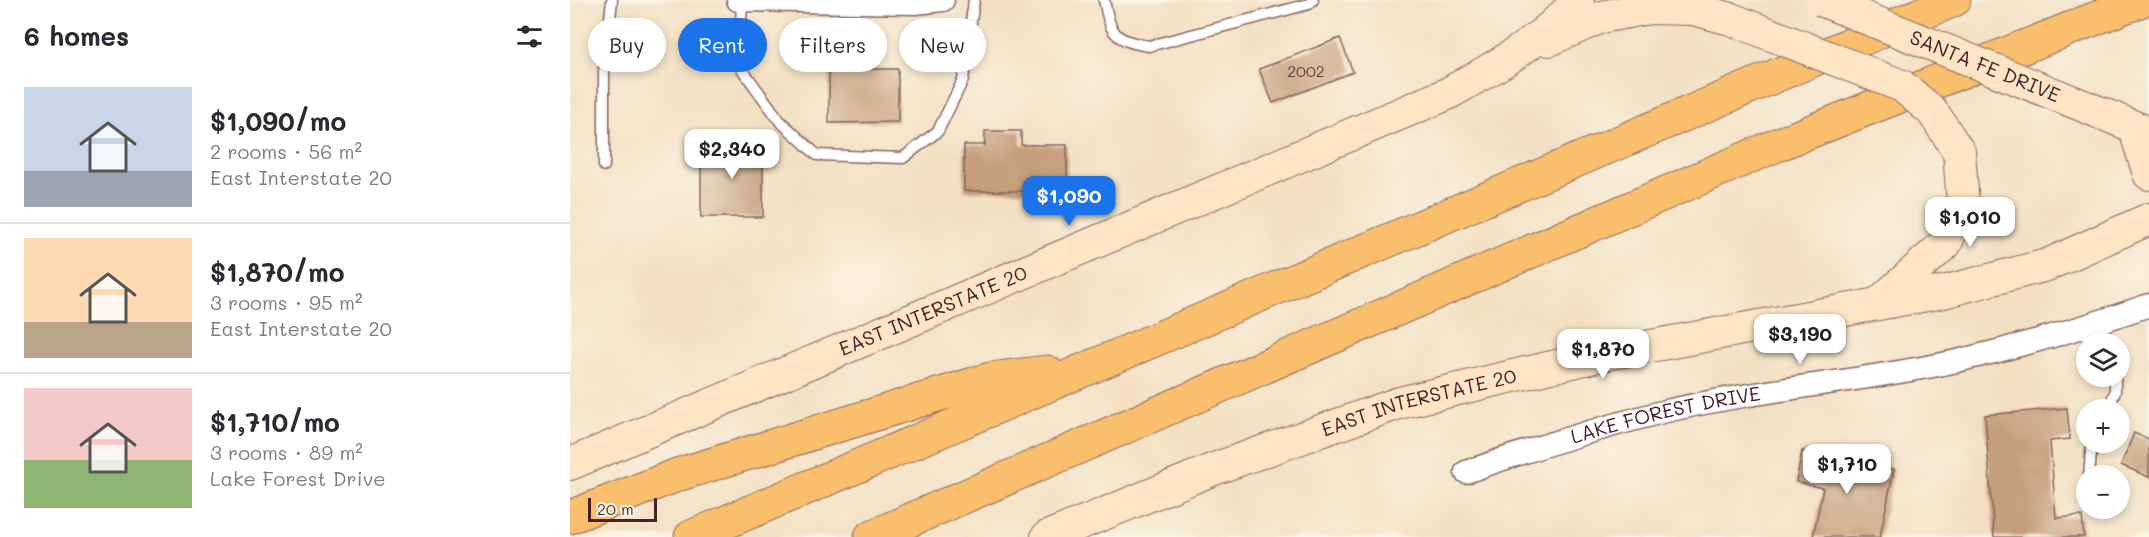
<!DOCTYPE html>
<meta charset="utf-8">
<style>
:root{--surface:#fff;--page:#f2f2f3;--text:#2b2b33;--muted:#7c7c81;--line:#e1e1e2;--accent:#1a73e8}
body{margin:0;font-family:Mali,sans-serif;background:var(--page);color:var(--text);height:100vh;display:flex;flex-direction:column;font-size:22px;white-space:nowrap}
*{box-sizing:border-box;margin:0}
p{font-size:20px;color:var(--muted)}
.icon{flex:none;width:33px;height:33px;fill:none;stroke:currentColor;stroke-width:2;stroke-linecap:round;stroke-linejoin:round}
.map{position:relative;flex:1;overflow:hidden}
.side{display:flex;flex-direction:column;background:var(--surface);width:570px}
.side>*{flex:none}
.hud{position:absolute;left:18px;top:18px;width:570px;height:54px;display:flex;gap:12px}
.controls{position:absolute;left:1506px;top:333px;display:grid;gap:12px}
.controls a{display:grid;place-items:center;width:54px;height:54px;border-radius:50%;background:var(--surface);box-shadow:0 3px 9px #0003;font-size:30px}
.scale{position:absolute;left:18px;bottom:15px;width:69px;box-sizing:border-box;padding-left:6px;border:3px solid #4a1f2b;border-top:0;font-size:16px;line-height:21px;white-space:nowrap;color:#4a1f2b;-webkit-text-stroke:4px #fcf5e5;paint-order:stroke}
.price{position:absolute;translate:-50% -51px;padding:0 14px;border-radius:12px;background:#fff;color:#222;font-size:20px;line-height:39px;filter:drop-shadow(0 2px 3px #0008)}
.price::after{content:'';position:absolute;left:50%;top:36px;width:18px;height:14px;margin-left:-9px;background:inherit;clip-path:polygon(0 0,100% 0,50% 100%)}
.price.current{background:var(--accent);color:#fff}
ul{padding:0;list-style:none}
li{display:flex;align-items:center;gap:18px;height:150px;padding:0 24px}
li+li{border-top:2px solid var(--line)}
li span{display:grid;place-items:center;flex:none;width:168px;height:120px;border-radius:0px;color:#555}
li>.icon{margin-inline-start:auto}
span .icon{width:72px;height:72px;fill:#fffc;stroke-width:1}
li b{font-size:26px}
h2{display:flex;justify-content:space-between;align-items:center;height:72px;padding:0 24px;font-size:26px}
.tag{padding:0 21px;border-radius:27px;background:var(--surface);box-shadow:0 3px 9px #0003;font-size:21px;line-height:54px}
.tag.current{background:var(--accent);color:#fff}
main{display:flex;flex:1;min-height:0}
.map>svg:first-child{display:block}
.building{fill:#c59e7b}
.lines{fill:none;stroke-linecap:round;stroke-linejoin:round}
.service-casing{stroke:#856360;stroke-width:13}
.minor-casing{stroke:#856360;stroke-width:25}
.secondary-casing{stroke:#856360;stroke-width:34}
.motorway-casing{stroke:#856360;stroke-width:35}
.service{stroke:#fff;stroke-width:10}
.minor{stroke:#fff;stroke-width:22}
.secondary{stroke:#fde5c5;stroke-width:32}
.motorway{stroke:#f9bf6d;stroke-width:33}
.secondary-bridge-casing{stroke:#856360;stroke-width:34;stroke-linecap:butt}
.secondary-bridge{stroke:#fde5c5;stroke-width:32}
.labels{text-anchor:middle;stroke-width:4.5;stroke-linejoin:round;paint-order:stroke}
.number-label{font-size:16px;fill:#693f3f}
.street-label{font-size:20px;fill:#4a1f2b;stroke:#fcf5e5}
</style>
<main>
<section class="side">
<h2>6 homes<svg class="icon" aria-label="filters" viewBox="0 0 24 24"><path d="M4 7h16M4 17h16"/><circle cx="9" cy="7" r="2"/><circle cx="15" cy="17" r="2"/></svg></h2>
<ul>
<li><span style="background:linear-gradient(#c9d6e8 70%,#9aa5b1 0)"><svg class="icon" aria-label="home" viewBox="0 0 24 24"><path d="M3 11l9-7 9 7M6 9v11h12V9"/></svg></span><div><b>$1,090/mo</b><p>2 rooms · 56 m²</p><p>East Interstate 20</p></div></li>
<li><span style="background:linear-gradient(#ffd9b3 70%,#b9a48a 0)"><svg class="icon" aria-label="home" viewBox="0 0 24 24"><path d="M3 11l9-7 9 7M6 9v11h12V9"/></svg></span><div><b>$1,870/mo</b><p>3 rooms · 95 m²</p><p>East Interstate 20</p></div></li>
<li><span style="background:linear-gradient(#f6c9c9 60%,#8fb573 0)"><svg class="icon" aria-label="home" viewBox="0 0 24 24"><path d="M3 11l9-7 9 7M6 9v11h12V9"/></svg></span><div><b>$1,710/mo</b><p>3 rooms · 89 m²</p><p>Lake Forest Drive</p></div></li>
</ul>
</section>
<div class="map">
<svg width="1579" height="537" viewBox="0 0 1579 537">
<rect width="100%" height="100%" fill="#fcf5e5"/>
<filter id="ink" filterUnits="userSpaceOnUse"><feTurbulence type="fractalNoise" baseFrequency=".0167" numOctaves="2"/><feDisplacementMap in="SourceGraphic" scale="12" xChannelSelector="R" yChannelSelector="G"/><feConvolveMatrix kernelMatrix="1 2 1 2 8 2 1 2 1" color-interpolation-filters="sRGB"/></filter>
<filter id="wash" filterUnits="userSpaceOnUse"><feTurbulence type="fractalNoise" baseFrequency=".008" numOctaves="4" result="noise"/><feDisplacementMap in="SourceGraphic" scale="24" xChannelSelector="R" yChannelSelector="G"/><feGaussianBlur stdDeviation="1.35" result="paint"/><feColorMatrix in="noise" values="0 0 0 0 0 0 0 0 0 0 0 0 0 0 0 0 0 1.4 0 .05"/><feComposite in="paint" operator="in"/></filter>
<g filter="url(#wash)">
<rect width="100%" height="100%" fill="#f3e0c3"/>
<g id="blocks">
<path class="building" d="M770,38L783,72L703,103L689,69Z
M259,69H328V122L259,123Z
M415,131H451V145H497V191H394V145H415Z
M131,143H193V217H131Z
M1497,408L1500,439L1480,441L1486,518L1512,516L1514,537H1424L1415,415Z
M1564,433L1579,439V477L1551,465Z
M1232,451L1324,469L1310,537H1243L1253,488L1226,482Z"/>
</g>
</g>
<g filter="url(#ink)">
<use href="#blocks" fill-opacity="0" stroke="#856360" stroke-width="1.5"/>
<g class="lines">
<defs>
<path id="service" d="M534,0C541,34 543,40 579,46L739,4L743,0
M172,1L169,65L210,121L247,155L333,158L368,131L393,80L404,0
M34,166V71L42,0
M1511,328L1523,344
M1538,410L1545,392V376
M1519,476L1522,442"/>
<g id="minor">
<path d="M168,0L345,3L373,0"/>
<path id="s1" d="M896,472C960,449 1026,429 1092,412C1189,389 1291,382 1387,361C1452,346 1516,327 1579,305"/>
</g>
<g id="secondary">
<path d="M979,40L1031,17L1080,8L1123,9"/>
<path d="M1526,111L1579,133"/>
<path d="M1564,127L1579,174"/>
<path d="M1311,301L1376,243L1393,204L1389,152"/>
<path id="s2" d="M0,464L877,94C924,68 972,41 1008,0"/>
<path id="s3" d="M477,537L644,469L829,403L1032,355L1373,292L1477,265L1579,219"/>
</g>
<path id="motorway" d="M0,517L107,475L420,379L477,372
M121,537L1384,0
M301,537L1209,144L1572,0"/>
</defs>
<use href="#service" class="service-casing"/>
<use href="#minor" class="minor-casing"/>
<use href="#secondary" class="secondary-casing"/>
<use href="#motorway" class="motorway-casing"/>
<use href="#service" class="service"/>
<use href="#minor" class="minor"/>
<use href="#secondary" class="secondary"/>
<use href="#motorway" class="motorway"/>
<defs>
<g id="secondary-bridge">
<path id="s4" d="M1251,0L1526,111"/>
<path d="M1123,9L1161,19L1332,86L1362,111L1389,152"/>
</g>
</defs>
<use href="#secondary-bridge" class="secondary-bridge-casing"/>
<use href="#secondary-bridge" class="secondary-bridge"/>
</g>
</g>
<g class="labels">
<g class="number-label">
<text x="736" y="77">2002</text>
</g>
<g class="street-label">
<text dy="7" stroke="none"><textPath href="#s4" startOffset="177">SANTA FE DRIVE</textPath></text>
<text dy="7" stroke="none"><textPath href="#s2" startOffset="394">EAST INTERSTATE 20</textPath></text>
<text dy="7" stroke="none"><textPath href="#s3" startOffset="396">EAST INTERSTATE 20</textPath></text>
<text dy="7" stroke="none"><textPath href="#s1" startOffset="208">LAKE FOREST DRIVE</textPath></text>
</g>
</g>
</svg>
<div class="controls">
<a><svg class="icon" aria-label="layers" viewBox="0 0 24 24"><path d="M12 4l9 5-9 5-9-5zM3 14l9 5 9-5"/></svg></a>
<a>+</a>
<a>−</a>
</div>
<div class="scale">20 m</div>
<b class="price" style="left:162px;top:180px">$2,340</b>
<b class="price current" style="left:499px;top:227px">$1,090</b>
<b class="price" style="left:1400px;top:248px">$1,010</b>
<b class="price" style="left:1230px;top:365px">$3,190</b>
<b class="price" style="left:1033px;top:380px">$1,870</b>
<b class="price" style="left:1277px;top:495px">$1,710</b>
<div class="hud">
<a class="tag">Buy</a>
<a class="tag current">Rent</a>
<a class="tag">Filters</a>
<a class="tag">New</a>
</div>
</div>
</main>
